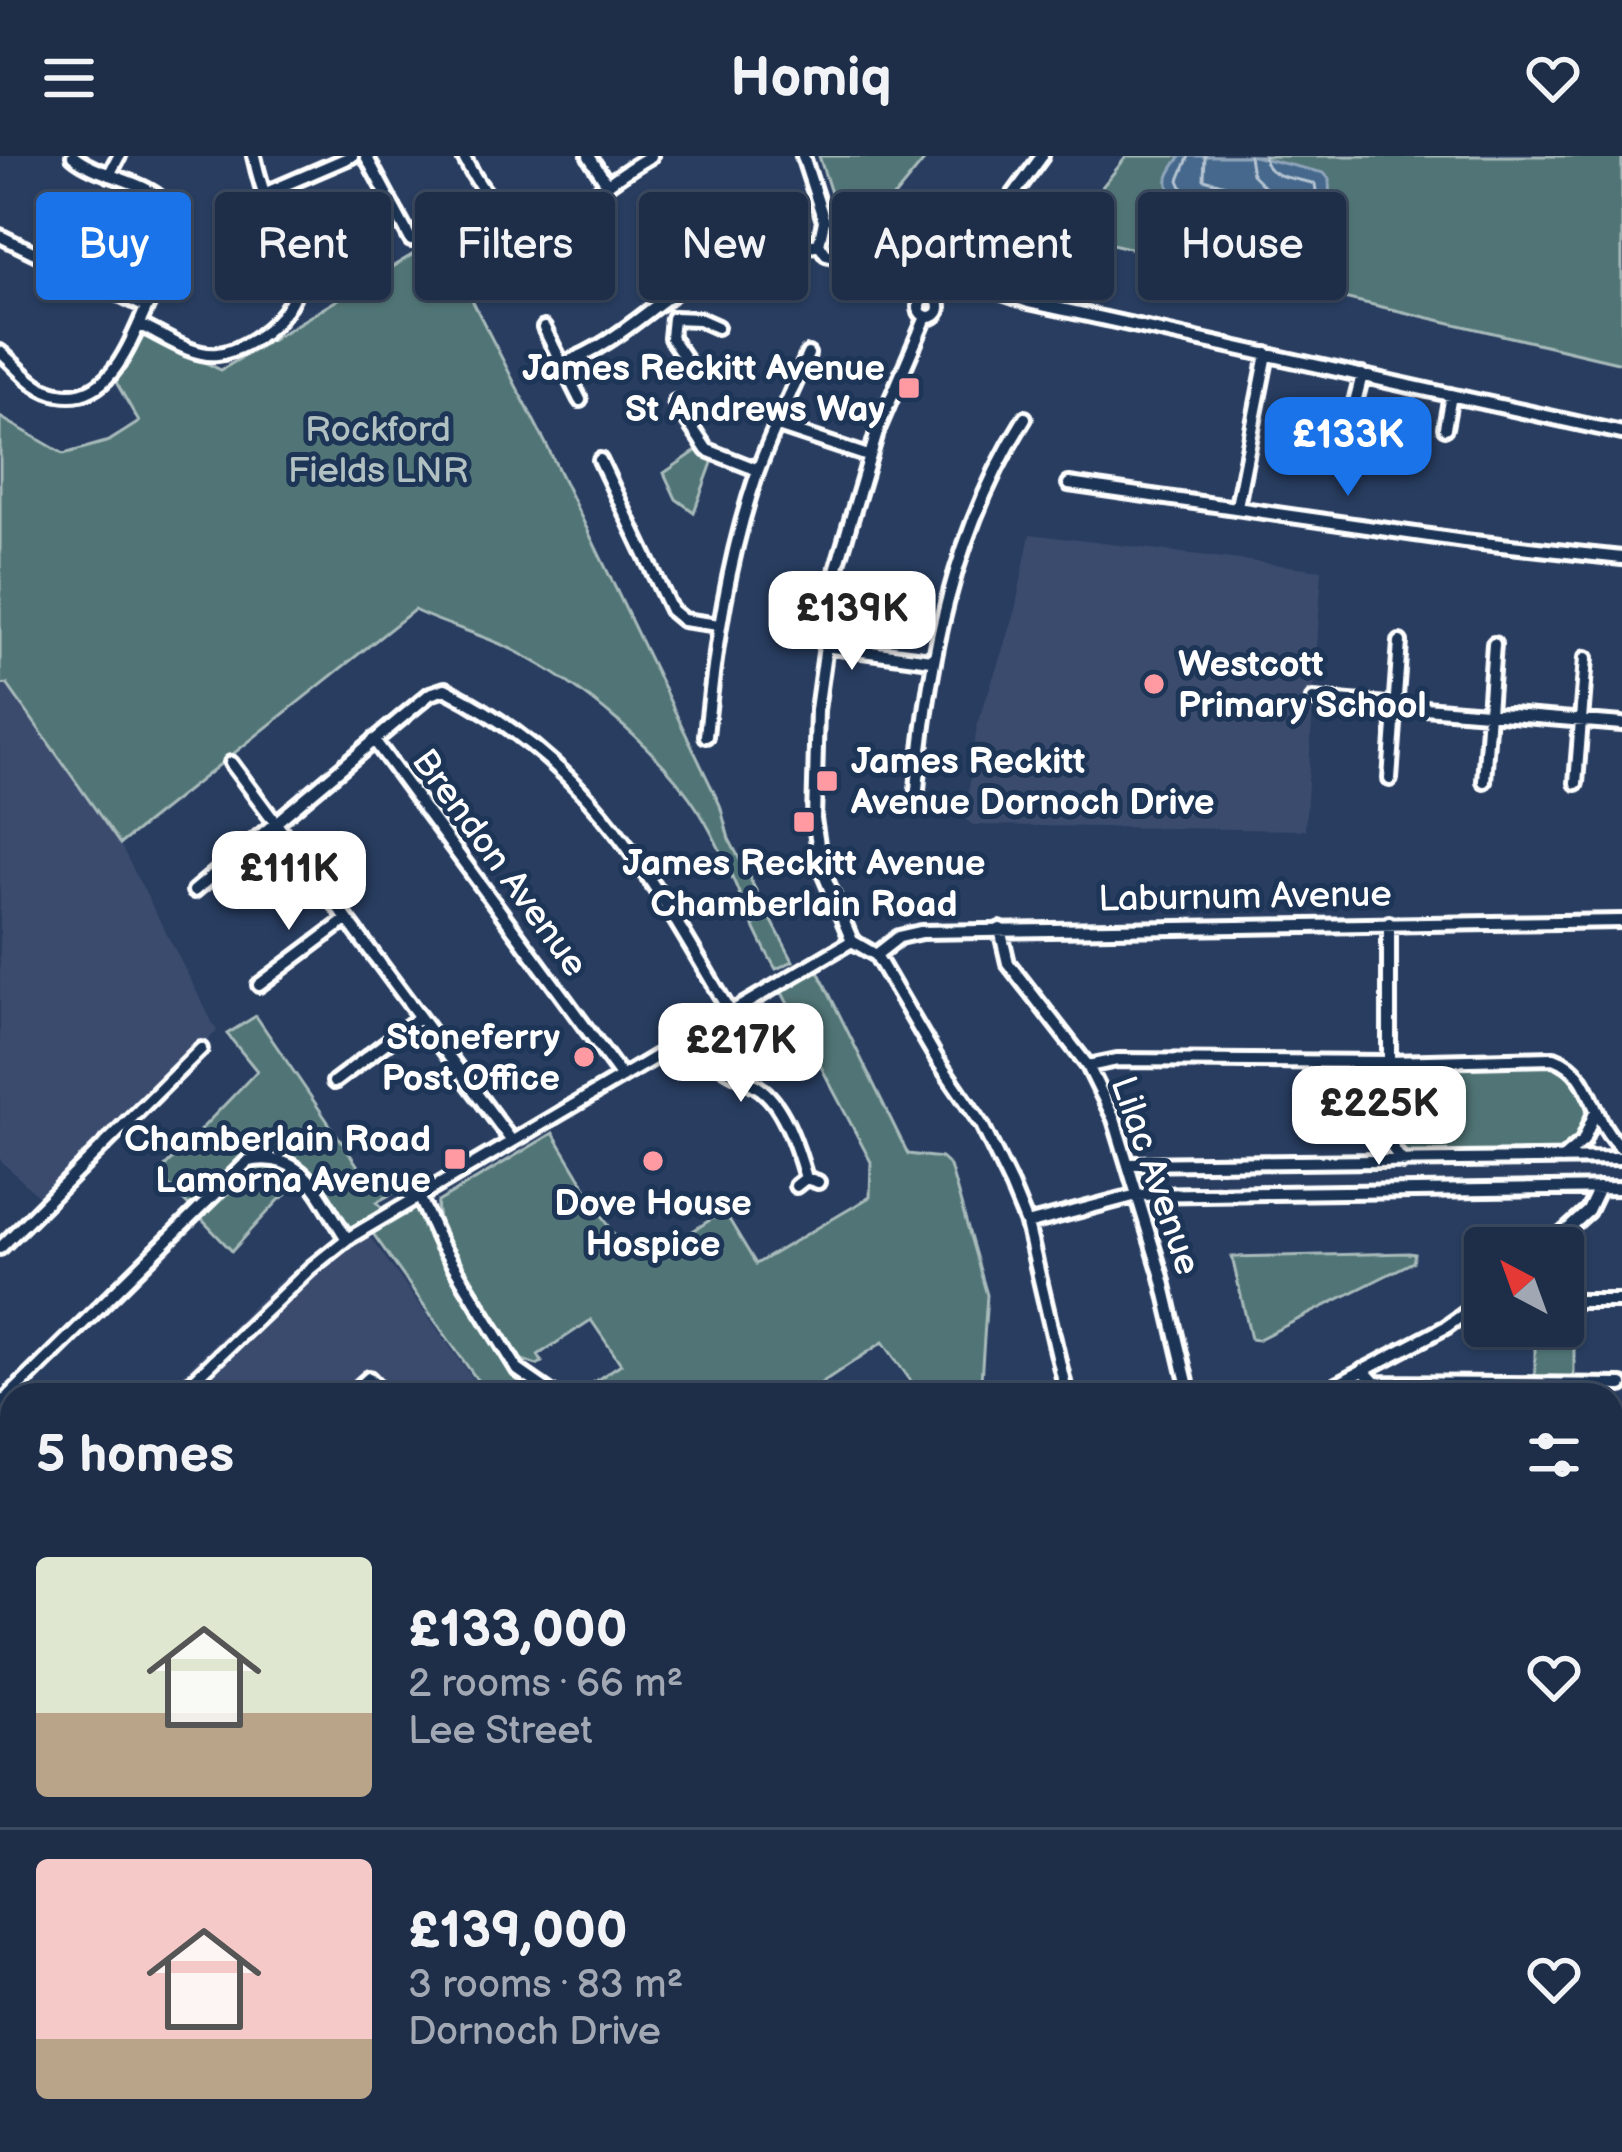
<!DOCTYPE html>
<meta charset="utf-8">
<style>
:root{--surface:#1e2e48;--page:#2b3a52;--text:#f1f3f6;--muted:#a1a8b4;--line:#3c4a60;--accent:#1a73e8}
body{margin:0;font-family:"Balsamiq Sans",sans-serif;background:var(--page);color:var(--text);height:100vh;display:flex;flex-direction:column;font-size:45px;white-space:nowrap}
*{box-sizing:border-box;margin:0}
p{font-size:39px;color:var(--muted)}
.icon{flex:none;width:66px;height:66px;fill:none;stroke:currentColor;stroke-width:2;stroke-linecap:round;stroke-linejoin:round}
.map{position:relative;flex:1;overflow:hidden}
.panel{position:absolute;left:0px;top:1227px;width:1623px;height:771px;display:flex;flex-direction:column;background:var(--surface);border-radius:36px 36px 0 0;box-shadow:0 3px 9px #0004,0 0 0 3px var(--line)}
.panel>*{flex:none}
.top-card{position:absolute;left:36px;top:36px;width:1551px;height:108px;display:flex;gap:24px}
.needle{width:78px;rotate:319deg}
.buttons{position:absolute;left:1464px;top:1071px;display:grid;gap:24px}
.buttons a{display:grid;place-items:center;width:120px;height:120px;border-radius:12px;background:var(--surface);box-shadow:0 3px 9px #0004,0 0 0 3px var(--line);font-size:60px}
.price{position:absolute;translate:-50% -102px;padding:0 27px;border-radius:24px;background:#fff;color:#222;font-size:39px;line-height:78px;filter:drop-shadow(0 3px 6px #0008)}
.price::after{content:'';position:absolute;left:50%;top:72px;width:36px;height:27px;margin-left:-18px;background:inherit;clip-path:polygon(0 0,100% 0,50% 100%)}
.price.active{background:var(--accent);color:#fff}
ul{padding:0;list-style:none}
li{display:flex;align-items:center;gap:36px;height:300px;padding:0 36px}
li+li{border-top:3px solid var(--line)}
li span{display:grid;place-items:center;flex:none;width:336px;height:240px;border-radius:12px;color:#555}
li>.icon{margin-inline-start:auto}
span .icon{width:144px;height:144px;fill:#fffc;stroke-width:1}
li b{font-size:51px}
h2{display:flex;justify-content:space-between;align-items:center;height:144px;padding:0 36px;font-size:51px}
.pill{padding:0 42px;border-radius:12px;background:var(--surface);box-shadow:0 3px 9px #0004,0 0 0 3px var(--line);font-size:42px;line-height:108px}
.pill.active{background:var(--accent);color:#fff}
header{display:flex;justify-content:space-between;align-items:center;height:156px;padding:0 36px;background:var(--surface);font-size:54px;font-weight:800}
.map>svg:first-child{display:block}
.built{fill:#3a4b6e}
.green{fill:#517576;stroke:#a8baba;stroke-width:3}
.water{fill:#45688c;stroke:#8fa4ba;stroke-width:3}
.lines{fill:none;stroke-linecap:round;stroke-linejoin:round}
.shore{stroke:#b5c3d1;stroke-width:3}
.street-casing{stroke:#fff;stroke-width:20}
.highway-casing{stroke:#fff;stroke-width:30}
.street{stroke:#1d3557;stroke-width:10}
.highway{stroke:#6b7074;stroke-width:21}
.rail{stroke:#fff;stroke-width:3}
.poi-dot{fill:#ff9aa2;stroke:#1d3557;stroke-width:4.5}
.labels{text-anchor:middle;stroke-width:10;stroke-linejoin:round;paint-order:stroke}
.poi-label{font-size:36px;font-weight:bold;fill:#fff;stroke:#1d3557;text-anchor:end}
.park-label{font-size:36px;fill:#b1c1c1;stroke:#1d3557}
.street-label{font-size:36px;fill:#fff;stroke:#1d3557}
</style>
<header><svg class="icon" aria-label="menu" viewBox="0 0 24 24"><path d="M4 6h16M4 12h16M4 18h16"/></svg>Homiq<svg class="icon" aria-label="heart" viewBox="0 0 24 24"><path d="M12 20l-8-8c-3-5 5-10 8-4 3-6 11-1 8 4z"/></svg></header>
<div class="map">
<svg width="1622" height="1996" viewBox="0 0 1622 1996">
<rect width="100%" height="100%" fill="#283d60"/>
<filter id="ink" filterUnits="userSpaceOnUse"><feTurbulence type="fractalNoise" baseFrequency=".00833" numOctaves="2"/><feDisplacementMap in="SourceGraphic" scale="24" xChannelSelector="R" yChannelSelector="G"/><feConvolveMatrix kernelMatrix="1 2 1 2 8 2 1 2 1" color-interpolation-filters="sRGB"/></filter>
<g filter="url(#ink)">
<path class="built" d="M1030,378L1322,414L1305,674L973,669L965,663L977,569L1013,464Z
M7,528L120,688L217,875L44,1046L0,1004V533Z
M357,1063L485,1239H161L275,1129Z
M0,1324L12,1326V1986H1016L1023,1996H0Z
M1223,1986H1409L1456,1996H1230Z"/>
<path class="green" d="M819,0H928L895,40L841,68Z
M1127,0H1622V207L1065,77Z
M440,82L547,290L720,649L729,683L793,805L776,813C746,764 730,705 700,657C660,593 581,529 515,495C483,478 446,470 414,454L120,688L7,528L0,529V261L64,298L109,285L139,266L116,226L145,178L221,214Z
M699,293L713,304L694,356L676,343L664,317Z
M815,809L908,998L941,1002L950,1010L987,1139L980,1239H921L883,1186L803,1239H574L621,1208L591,1164L538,1199L542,1206L537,1209L519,1203C499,1172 431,1079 438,1046L553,977L615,1080C632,1078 637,1090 652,1091C674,1091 705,1066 724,1055L756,1108L870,1041L871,1006L778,829Z
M256,860L364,1019L380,1022L393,1037L377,1046L389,1058L419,1040L441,1090L536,1239H488L369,1072L344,1086L302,1027L279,1044L232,1095L158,1018L257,915L227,878Z
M1552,908C1571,916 1583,930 1586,951C1589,968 1573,989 1558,996C1538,1006 1442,999 1414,999C1371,980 1380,949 1392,914Z
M1409,1097L1415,1098L1413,1106L1257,1184L1251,1183L1232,1101Z
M1535,1190H1574V1223H1535Z
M1611,1584H1622V1661H1611Z"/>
<path class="water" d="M1181,0H1253L1324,17L1329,23L1330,49L1349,57L1340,91L1175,43C1162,25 1168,17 1181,0Z"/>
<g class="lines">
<path class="shore" d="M1189,0L1179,24L1183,33L1331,73L1333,66L1319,54L1315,28C1296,21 1266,24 1264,0
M1205,0L1204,23L1261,39L1265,31L1252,18L1249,0"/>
<defs>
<path id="street" d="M366,0L411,84
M463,0C528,125 567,46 651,0
M589,0L607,28
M803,0L824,65L819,88
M109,19L119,0
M266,37L352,0
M0,80L146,151
M819,88L826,98L889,114L924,143
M962,109L1042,0
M951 121a12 12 0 1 1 24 0a12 12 0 1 1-24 0Z
M973,127L1029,146L1622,277
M919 151a10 10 0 1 1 20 0a10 10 0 1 1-20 0Z
M926,161L878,273L837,411L817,554L814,663L822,714L852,785L876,799L938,905L982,969L1011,1029L1027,1068L1067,1239
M140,169C162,179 193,201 217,198C254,194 305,150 298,111C293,90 278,72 270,53C263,36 258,18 254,0
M544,172L580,244
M0,196C19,211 33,234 59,238C111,248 131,184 148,148C161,119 191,75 163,45C143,24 96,20 73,0
M678,206L684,201L671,182L673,162L699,163L717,171
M564,207C623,186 661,137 717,111C749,96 785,95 819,88
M675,246L707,294L758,314
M1352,258L1362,219
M778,270L868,300
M1445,272L1451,239
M600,304L671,454L683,464L719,469
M1069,328L1464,385L1622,402
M1237,350L1267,198
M824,490L931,504
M1313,543L1622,568
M706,580C715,491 728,403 757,317C771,277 791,238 808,198
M374,584L622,921
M231,607L511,984
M1390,623L1400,486
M1484,625L1494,488
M1576,627L1586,502
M916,645C927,510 952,378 1025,262
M194,735L430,538L445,533C594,609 649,720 730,856
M1000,773L1008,807L1088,910L1114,963L1162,1121L1190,1239
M876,799L899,781L921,776L1622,765
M259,829L347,763
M695,879C718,917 730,911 762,934C785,952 798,994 806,1022
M1088,910L1117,904L1389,906V767
M334,926L419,862
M1562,1003L1583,985L1595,957
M1403,1006C1368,961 1370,959 1389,906L1554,902C1596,917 1589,966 1622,992
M1130,1008L1622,1002
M796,1030L806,1022L818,1026
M419,1040L441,1089L518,1214L554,1239
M1027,1068L1137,1039L1622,1032
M0,1092L201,893
M1547,1092L1588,1055L1599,1032
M1563,1145H1622
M1363,1214L1375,1227L1622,1229
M178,1239L312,1111L347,1083L852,785
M350,1239L369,1222L385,1239
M1317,1239L1446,1171L1485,1143
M0,1249L248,1005C305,993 320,1042 347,1083
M1611,1346H1622
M1611,1462H1622
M1611,1530H1622
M0,1667L12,1658
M1611,1672H1622
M0,1804L12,1818
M0,1830L12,1821
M1611,1833H1622
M1611,1956H1622
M189,1986L197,1996
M1068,1986L1075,1996
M1211,1986L1217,1996
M799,1996L801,1986"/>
<path id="highway" d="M0,1341L12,1346
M0,1413L12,1385
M0,1480L12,1520
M352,1986L361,1996"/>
</defs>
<use href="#street" class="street-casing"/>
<use href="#highway" class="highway-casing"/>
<use href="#street" class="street"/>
<use href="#highway" class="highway"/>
<path class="rail" d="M0,1960L12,1956
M1329,1986L1379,1996"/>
</g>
</g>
<g class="poi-dot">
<rect x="897" y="220" width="24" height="24" rx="6"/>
<circle cx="1154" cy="528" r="12"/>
<rect x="815" y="613" width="24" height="24" rx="6"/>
<rect x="792" y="654" width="24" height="24" rx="6"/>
<circle cx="584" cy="901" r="12"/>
<rect x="443" y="991" width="24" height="24" rx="6"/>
<circle cx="653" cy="1005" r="12"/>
</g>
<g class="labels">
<g class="poi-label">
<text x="885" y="224">James Reckitt Avenue<tspan x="885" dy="41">St Andrews Way</tspan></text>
<text x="1178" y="520" text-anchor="start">Westcott<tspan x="1178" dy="41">Primary School</tspan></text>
<text x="851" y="617" text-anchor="start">James Reckitt<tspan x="851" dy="41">Avenue Dornoch Drive</tspan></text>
<text x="804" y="719" text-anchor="middle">James Reckitt Avenue<tspan x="804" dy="41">Chamberlain Road</tspan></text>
<text x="560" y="893">Stoneferry<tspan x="560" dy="41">Post Office</tspan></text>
<text x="431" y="995">Chamberlain Road<tspan x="431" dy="41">Lamorna Avenue</tspan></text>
<text x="653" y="1059" text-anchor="middle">Dove House<tspan x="653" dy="41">Hospice</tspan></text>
</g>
<g class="park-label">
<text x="378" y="285">Rockford<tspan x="378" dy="41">Fields LNR</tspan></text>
</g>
<g class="street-label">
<text transform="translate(501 706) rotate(54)" y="13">Brendon Avenue</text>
<text transform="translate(1245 739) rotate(-1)" y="13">Laburnum Avenue</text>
<text transform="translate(1157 1019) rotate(71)" y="13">Lilac Avenue</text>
</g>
</g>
</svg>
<div class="buttons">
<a><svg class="needle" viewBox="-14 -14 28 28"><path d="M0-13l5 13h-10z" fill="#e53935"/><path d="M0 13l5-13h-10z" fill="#a1a8b4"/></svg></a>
</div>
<b class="price active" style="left:1348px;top:343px">£133K</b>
<b class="price" style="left:852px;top:517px">£139K</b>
<b class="price" style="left:289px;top:777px">£111K</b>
<b class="price" style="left:741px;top:949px">£217K</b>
<b class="price" style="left:1379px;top:1012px">£225K</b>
<div class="top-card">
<a class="pill active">Buy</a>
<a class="pill">Rent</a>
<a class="pill">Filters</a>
<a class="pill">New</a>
<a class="pill">Apartment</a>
<a class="pill">House</a>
</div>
<section class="panel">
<h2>5 homes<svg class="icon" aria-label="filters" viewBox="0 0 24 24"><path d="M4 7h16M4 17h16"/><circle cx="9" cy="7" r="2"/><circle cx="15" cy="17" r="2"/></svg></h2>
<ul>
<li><span style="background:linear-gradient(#dfe7d0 65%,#b9a48a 0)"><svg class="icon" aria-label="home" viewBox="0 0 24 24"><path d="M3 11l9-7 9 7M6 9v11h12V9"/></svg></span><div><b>£133,000</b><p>2 rooms · 66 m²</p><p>Lee Street</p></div><svg class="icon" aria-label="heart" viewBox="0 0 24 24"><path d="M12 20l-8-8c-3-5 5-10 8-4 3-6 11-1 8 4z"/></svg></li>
<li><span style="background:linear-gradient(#f6c9c9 75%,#b9a48a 0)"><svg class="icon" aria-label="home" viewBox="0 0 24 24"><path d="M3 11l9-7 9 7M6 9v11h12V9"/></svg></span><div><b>£139,000</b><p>3 rooms · 83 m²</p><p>Dornoch Drive</p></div><svg class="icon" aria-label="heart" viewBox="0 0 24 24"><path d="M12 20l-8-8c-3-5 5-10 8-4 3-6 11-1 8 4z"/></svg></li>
</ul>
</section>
</div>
